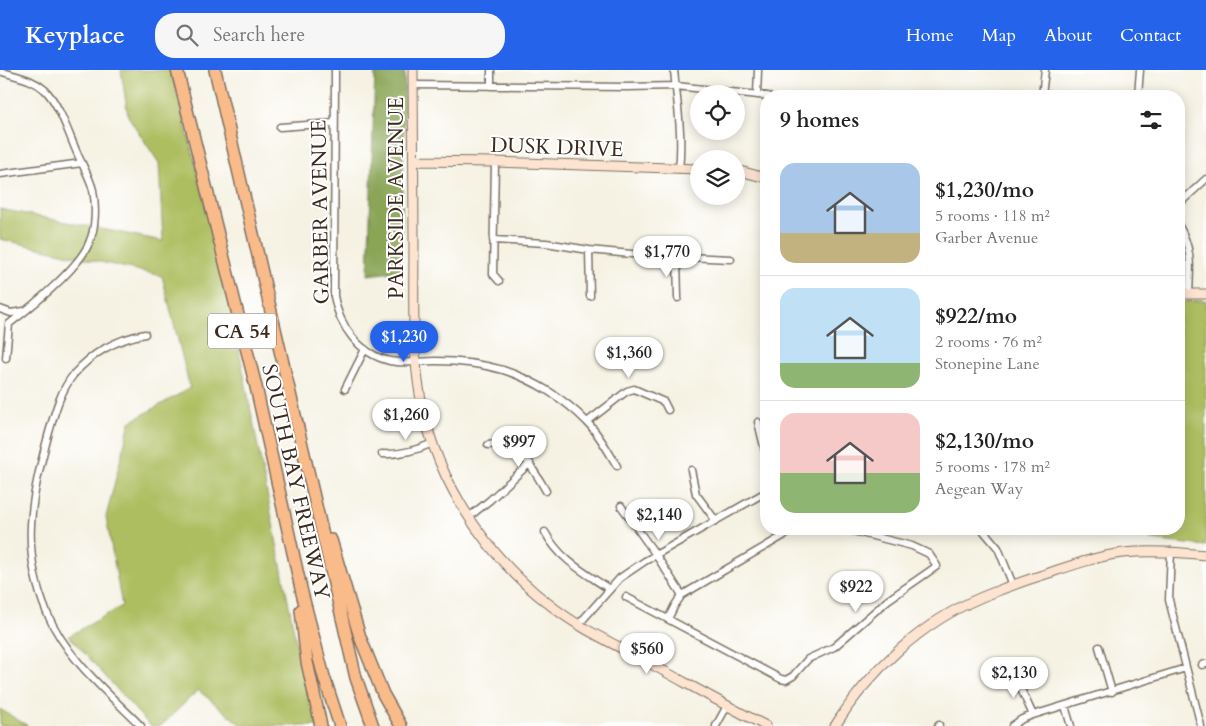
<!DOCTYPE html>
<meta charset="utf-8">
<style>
:root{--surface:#fff;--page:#f6f6f6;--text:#222;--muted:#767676;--line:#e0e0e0;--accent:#2563eb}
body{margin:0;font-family:Cardo,serif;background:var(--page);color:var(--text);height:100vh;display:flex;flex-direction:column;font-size:19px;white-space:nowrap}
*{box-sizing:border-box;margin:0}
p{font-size:16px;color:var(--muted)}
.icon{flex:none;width:28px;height:28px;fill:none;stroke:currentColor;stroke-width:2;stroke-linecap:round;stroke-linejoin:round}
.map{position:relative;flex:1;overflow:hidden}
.details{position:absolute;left:760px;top:20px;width:425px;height:445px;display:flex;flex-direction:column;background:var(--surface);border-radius:20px;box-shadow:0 2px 12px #0003}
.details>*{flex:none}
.buttons{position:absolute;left:690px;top:15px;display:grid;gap:10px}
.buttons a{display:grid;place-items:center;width:55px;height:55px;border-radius:50%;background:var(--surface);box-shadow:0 2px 12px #0003;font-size:25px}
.price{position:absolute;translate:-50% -42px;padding:0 11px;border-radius:18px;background:#fff;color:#222;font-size:16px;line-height:32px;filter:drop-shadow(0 1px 2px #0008)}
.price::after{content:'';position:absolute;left:50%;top:30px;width:15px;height:11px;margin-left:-8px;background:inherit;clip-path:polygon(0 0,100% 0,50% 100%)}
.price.on{background:var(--accent);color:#fff}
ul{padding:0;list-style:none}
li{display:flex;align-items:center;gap:15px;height:125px;padding:0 20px}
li+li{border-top:1px solid var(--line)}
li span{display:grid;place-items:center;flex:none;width:140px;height:100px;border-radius:15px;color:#555}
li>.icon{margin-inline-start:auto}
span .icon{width:60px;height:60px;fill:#fffc;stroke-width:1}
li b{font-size:21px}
h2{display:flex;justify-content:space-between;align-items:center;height:60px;padding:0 20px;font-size:21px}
header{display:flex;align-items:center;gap:30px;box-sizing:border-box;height:70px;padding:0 25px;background:var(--accent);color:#fff}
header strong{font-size:24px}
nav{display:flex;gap:28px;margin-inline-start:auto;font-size:18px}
.search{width:350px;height:45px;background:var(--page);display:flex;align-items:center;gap:12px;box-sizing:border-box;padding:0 18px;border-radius:20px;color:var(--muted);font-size:19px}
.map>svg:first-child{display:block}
.green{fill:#adbe61;stroke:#747440}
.forest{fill:#8aa557;stroke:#62683a}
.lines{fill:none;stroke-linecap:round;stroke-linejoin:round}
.street-casing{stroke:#7c7063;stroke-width:9}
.secondary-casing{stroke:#7c7063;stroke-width:11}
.highway-casing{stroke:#7c7063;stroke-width:14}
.street{stroke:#fff;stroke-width:6}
.secondary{stroke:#fde4d1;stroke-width:9}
.highway{stroke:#fabb8b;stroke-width:11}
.labels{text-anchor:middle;stroke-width:4;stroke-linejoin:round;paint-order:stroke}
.shield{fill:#fff;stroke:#766a62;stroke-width:1}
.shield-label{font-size:20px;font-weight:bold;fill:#3b2a1e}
.street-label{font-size:21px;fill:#3b2a1e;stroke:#fff}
</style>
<header>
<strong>Keyplace</strong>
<div class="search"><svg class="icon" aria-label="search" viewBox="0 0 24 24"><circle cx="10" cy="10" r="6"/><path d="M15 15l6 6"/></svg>Search here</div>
<nav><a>Home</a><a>Map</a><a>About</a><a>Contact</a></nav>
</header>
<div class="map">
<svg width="1206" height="656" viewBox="0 0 1206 656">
<rect width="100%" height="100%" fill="#fff"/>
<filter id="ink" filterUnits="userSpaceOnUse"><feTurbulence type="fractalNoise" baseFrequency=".02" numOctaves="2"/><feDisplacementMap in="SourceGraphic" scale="10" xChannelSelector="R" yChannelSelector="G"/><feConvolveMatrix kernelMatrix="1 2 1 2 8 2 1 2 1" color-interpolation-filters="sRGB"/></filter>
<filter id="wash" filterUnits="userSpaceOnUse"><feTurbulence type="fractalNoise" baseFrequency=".0096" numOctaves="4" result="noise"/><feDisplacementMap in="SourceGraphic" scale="20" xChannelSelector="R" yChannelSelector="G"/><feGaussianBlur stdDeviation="1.12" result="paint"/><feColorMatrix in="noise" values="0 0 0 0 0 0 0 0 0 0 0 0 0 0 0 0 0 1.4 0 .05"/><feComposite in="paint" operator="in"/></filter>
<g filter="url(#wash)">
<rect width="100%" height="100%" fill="#f5f2e3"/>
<path class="green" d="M121,0H171L225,208L300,592L318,656H242L198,620L161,656H150L69,566L122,536L106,447L130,352L190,318L162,206L0,169V139L163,171L159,93L128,46Z
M1206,230V476L1151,470V459H1179V232Z
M0,639L28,656H0Z"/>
<path class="forest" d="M375,0H405L401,201L368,205Z"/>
</g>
<g filter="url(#ink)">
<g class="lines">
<defs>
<path id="street" d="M335,0L334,226C339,256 359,284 390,291C404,294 421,291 436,291C458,291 482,294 503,300C534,310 565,329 587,352C599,364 608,381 617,396
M491,0V16
M674,0C677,33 683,65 679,99
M0,1C16,7 32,8 45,20C60,35 69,65 78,85C83,96 90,108 93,120C96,136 96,158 89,173C79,198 31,237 9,254L6,288
M413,15L627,17L676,16L768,26
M757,25L758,0
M1042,26L1045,0
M1138,26L1140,0
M280,57L334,53
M495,92L493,204L499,211
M0,104L82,93
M1179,134L1206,109
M1179,156C1193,181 1190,197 1189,224
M493,170L546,173L589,180L642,185L731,189
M589,180L590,226
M677,187L678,228
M0,239L11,243L24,241
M345,319L365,279
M587,352L627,321L634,319L664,332L668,340
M758,352L766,385
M488,375C519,369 533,399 546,421
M382,384C399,385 417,380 433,373
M691,400L696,424L716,451
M621,436L656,485L682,525
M469,447L490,430L530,393
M982,459L998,478L1013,515
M545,462C560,490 584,502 609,519
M1171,481L1169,530L1201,656
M626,527L781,609L786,610L793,606L808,589L834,577L888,530L937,496L929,484L912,476L845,459
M668,549L675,535L682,525L795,459
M579,554L620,508L645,491L766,422
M1099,577L1112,622
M1202,595L1206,594
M1014,604L1033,645
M1065,636L1071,656
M141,656C106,621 67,589 47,543C20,479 31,430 48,366C54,345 60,321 74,304C93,282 118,269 145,264
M716,656L727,636
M938,656L939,655
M1012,656L1022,649L1033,645L1186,598"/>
<path id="secondary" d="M413,0C413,57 414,113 414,170C414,217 412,264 418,311C429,399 480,481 549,534C576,556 608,571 638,587C681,610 723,634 766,656
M414,91L495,92L699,99
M736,100L766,108
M1179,224H1206
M835,656C869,601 922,552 982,527C1004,518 1026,510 1049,503C1073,495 1098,486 1123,483C1151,480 1178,482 1206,485"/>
<path id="highway" d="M177,0L256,317L302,523L324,607L340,656
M215,0L356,608L373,656
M331,470L360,567L383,624L401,656
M301,540L307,592L321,656"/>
</defs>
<use href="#street" class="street-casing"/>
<use href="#secondary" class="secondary-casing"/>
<use href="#highway" class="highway-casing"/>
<use href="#street" class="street"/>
<use href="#secondary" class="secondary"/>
<use href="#highway" class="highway"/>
</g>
</g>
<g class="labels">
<rect class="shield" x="208" y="243.5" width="68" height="35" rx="4"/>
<g class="shield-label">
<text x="242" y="268">CA 54</text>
</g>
<g class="street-label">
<text transform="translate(557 77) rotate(2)" y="7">DUSK DRIVE</text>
<text transform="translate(396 128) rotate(-90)" y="7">PARKSIDE AVENUE</text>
<text transform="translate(320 142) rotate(-91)" y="7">GARBER AVENUE</text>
<text transform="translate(296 412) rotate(77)" y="7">SOUTH BAY FREEWAY</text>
</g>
</g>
</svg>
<div class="buttons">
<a><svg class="icon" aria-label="locate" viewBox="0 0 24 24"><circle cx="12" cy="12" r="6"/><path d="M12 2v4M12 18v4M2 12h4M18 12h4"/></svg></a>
<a><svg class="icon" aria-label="layers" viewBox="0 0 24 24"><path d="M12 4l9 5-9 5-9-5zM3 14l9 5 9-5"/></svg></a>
</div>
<b class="price" style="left:667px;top:208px">$1,770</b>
<b class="price on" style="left:404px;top:293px">$1,230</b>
<b class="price" style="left:629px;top:309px">$1,360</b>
<b class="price" style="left:406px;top:371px">$1,260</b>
<b class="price" style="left:519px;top:398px">$997</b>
<b class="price" style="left:659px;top:471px">$2,140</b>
<b class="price" style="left:856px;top:543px">$922</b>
<b class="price" style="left:647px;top:605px">$560</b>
<b class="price" style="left:1014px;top:629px">$2,130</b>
<section class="details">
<h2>9 homes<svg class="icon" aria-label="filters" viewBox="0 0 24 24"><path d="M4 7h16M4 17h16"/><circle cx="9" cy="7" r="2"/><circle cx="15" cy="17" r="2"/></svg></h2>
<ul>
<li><span style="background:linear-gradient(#a9c7e8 70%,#c2b280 0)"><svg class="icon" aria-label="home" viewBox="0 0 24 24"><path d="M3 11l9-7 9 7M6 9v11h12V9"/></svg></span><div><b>$1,230/mo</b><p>5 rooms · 118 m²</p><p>Garber Avenue</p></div></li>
<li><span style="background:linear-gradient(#bfe0f5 75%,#8fb573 0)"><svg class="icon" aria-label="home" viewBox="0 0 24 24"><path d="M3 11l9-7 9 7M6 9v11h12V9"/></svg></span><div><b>$922/mo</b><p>2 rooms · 76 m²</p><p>Stonepine Lane</p></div></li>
<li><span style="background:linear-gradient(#f6c9c9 60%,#8fb573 0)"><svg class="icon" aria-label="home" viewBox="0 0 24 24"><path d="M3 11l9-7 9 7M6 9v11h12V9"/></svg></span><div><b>$2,130/mo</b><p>5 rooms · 178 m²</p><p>Aegean Way</p></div></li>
</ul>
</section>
</div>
